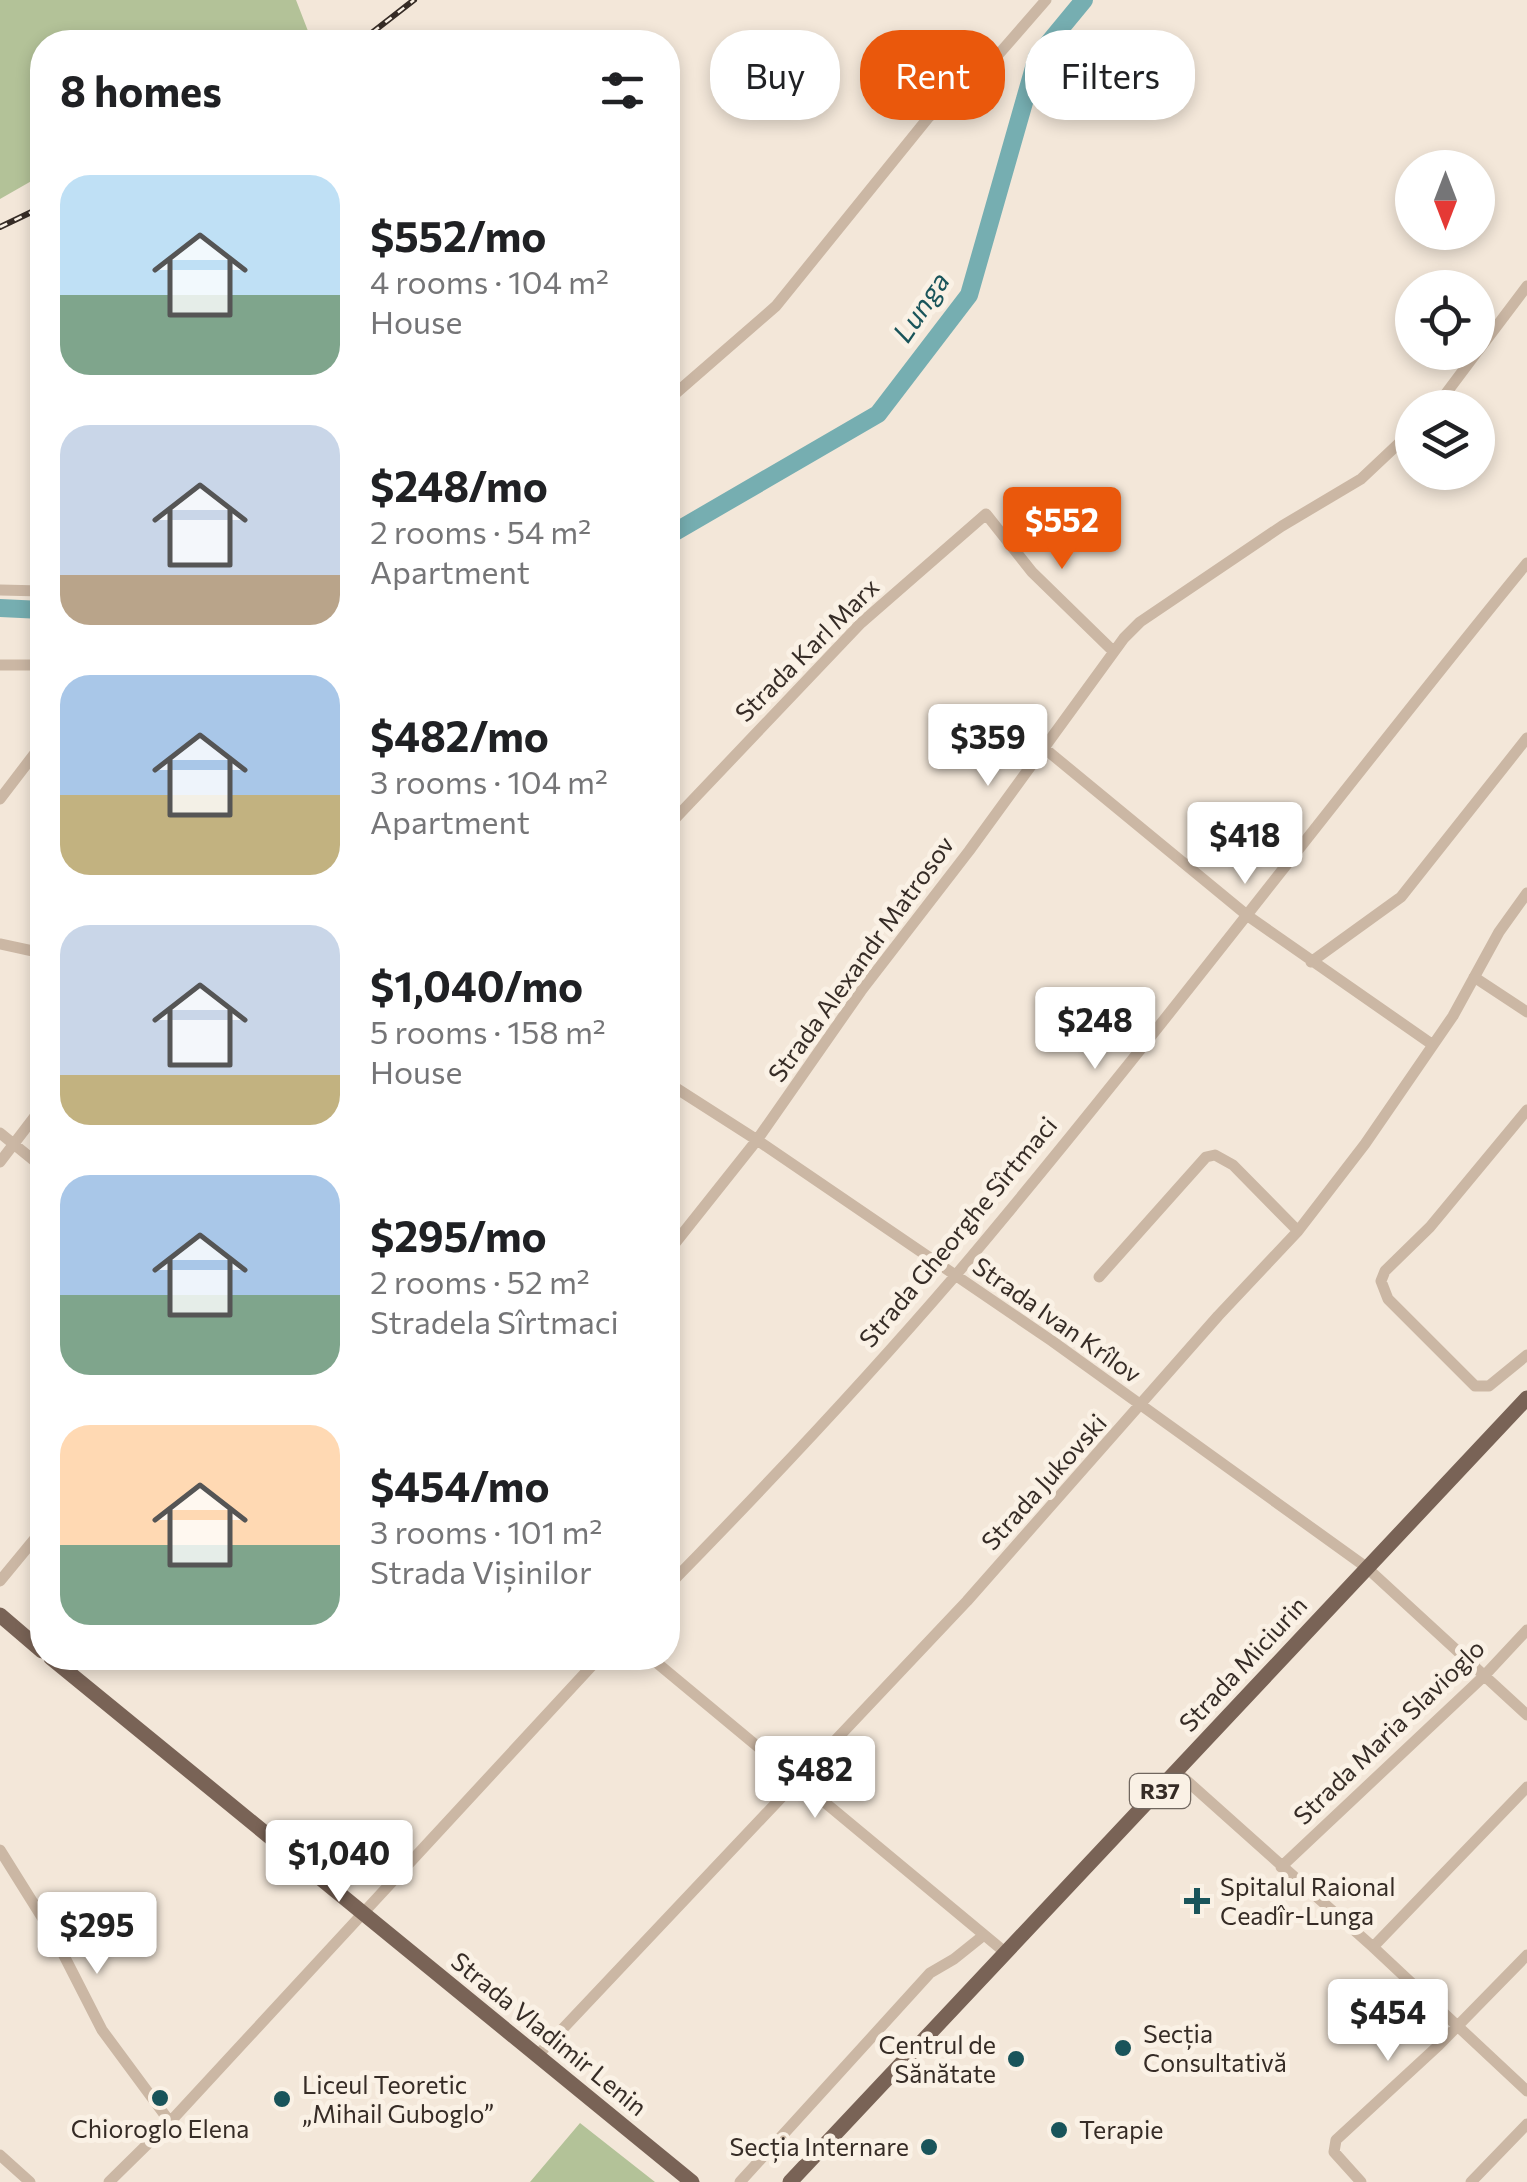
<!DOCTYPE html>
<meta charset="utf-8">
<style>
:root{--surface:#fff;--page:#f6f6f6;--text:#202124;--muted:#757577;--accent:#ea580c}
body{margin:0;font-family:Commissioner,sans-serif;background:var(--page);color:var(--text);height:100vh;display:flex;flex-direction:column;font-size:38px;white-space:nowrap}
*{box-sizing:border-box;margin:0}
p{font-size:32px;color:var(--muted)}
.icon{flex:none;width:55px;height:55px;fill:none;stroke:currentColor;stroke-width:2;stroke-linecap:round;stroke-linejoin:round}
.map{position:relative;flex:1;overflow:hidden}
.side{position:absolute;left:30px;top:30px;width:650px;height:1640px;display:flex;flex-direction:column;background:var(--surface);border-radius:40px;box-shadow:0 5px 15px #0003}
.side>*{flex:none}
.guide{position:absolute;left:710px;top:30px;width:665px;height:90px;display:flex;gap:20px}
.needle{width:65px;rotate:180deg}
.fabs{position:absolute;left:1395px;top:150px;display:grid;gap:20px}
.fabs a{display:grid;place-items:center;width:100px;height:100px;border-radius:50%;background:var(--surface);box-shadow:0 5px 15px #0003;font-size:50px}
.price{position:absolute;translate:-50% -85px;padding:0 22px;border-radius:10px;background:#fff;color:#222;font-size:32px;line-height:65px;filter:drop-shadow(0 2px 5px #0008)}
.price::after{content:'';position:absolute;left:50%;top:60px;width:30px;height:22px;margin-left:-15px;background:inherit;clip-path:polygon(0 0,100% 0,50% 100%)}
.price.active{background:var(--accent);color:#fff}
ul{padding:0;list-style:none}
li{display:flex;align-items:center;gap:30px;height:250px;padding:0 30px}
li span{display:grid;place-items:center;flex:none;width:280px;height:200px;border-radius:30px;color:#555}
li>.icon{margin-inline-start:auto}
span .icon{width:120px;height:120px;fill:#fffc;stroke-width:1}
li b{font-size:42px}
h2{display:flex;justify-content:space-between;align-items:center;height:120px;padding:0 30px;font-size:42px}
.chip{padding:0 35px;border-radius:40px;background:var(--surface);box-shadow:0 5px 15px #0003;font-size:35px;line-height:90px}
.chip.active{background:var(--accent);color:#fff}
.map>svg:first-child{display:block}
.green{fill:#b3c298}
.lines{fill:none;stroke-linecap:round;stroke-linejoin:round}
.river{stroke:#76aeb1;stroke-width:18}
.minor{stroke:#cbb7a4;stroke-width:11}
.major{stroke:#796356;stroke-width:15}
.rail-casing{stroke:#362c26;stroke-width:6}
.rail{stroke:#faf1e5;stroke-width:2.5;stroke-dasharray:8;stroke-linecap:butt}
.poi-dot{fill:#19545a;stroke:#faf1e5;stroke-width:4}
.labels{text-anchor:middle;stroke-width:10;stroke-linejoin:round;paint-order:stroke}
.shield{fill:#faf1e5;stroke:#71675f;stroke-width:2.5}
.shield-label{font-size:22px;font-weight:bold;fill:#362c26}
.street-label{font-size:25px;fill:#362c26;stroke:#faf1e5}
.poi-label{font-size:25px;fill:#362c26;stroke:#faf1e5;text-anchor:start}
.water-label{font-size:28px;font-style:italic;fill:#19545a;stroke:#faf1e5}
</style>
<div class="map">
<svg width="1527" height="2182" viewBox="0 0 1527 2182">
<rect width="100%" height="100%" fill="#f3e7d9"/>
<path class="green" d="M0,0H296L308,31L287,42H42V175L0,199Z
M580,2123L655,2182H530Z"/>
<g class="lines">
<path class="river" d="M668,536L878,414L969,295L1037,57L1084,0
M0,608L42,610"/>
<path class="minor" d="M1478,351L1527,286
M668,400L776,306L928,118L998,55L1046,0
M1435,408L1477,352
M0,590L42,591
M0,665H42
M1044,748L1248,916L1433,1045
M0,799L42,744
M668,826L861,623L986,514L1032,572L1113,651
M0,944L42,953
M1311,962L1401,897L1527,738
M1474,977L1527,1012
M668,1083L757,1140L1052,1341L1366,1567L1527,1715
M1527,1110L1430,1227L1385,1271L1381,1281L1388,1299L1475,1386H1489L1527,1355
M0,1133L42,1167
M0,1162L42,1107
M668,1252L757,1140L861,991L969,851L1124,638L1140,622L1282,526L1361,479L1412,431
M1099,1277L1206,1157L1215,1155L1233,1165L1298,1231
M0,1581L42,1530
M668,1586C766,1486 863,1383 955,1276C1152,1043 1334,799 1527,563
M651,1658L1006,1953
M1177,1772L1373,1947L1527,2091
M0,1850L55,1938L102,2030L170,2122
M1281,1867L1484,1676L1527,1630
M1373,1947L1527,1787
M537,2056L967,1601L1218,1316L1298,1231L1365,1144L1453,1016L1499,932L1527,893
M0,2155L30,2182
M109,2182L170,2122L599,1658
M740,2182L930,1973L954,1959L984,1935
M1361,2182L1334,2152L1336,2140L1439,2045L1527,1955
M1471,2182L1527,2124"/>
<path class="major" d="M0,1615L42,1651
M51,1658L692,2182
M790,2182L1527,1398"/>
<defs>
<path id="rail" d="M360,42L414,0
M0,227L42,207"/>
</defs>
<use href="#rail" class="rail-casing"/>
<use href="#rail" class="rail"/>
</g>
<g class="poi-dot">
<path d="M1192 1886h10v10h10v10h-10v10h-10v-10h-10v-10h10z"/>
<circle cx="1123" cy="2048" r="10"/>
<circle cx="1016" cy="2059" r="10"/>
<circle cx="160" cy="2098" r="10"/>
<circle cx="282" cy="2099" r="10"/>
<circle cx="1059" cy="2130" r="10"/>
<circle cx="929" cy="2147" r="10"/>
</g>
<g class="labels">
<rect class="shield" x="1130" y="1774" width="60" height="34" rx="8"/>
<g class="shield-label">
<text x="1160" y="1799">R37</text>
</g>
<g class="street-label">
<text transform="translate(807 650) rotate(-45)" y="9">Strada Karl Marx</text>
<text transform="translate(861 959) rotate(-54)" y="9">Strada Alexandr Matrosov</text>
<text transform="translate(958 1232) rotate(-50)" y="9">Strada Gheorghe Sîrtmaci</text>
<text transform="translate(1057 1320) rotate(35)" y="9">Strada Ivan Krîlov</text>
<text transform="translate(1044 1482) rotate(-48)" y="9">Strada Jukovski</text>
<text transform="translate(1243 1664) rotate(-47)" y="9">Strada Miciurin</text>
<text transform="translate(1389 1732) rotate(-44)" y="9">Strada Maria Slavioglo</text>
<text transform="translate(549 2034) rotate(39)" y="9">Strada Vladimir Lenin</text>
</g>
<g class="poi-label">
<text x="1220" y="1896">Spitalul Raional<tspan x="1220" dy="29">Ceadîr-Lunga</tspan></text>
<text x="1143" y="2043">Secția<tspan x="1143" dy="29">Consultativă</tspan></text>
<text x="996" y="2054" text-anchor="end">Centrul de<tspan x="996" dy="29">Sănătate</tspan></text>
<text x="302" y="2094">Liceul Teoretic<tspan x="302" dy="29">„Mihail Guboglo”</tspan></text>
<text x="160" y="2138" text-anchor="middle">Chioroglo Elena</text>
<text x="1079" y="2139">Terapie</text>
<text x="909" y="2156" text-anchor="end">Secția Internare</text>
</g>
<g class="water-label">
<text transform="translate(921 307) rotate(-56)" y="10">Lunga</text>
</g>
</g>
</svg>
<div class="fabs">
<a><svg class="needle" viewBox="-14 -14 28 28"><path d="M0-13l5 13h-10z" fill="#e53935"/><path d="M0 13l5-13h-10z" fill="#757577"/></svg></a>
<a><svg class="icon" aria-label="locate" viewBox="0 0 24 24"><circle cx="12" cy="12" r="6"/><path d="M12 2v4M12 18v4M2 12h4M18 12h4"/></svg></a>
<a><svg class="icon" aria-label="layers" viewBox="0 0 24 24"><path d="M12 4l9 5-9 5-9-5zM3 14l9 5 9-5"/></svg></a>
</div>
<b class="price active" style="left:1062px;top:572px">$552</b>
<b class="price" style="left:988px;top:789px">$359</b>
<b class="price" style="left:1245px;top:887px">$418</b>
<b class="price" style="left:1095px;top:1072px">$248</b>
<b class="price" style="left:815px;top:1821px">$482</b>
<b class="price" style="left:339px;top:1905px">$1,040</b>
<b class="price" style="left:97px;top:1977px">$295</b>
<b class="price" style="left:1388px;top:2064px">$454</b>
<div class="guide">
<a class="chip">Buy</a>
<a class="chip active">Rent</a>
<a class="chip">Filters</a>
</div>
<section class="side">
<h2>8 homes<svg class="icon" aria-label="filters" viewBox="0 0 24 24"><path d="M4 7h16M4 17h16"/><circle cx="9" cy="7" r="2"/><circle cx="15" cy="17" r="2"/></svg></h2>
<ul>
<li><span style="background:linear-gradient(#bfe0f5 60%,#7fa58c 0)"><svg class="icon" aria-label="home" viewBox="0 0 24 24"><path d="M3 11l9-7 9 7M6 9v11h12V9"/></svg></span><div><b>$552/mo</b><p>4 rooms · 104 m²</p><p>House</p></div></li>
<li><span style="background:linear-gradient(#c9d6e8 75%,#b9a48a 0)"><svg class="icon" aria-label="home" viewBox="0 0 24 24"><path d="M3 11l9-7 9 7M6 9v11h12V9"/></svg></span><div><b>$248/mo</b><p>2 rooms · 54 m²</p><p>Apartment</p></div></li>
<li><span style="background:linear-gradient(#a9c7e8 60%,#c2b280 0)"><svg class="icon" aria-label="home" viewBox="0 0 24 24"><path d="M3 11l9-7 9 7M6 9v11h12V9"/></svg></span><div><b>$482/mo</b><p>3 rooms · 104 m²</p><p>Apartment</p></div></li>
<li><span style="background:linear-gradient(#c9d6e8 75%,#c2b280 0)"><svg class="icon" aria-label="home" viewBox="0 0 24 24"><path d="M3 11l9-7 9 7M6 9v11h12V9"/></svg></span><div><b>$1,040/mo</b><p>5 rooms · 158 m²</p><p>House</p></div></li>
<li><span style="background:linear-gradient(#a9c7e8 60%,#7fa58c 0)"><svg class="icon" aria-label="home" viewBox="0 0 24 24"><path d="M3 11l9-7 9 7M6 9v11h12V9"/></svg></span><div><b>$295/mo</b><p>2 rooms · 52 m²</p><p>Stradela Sîrtmaci</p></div></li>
<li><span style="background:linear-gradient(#ffd9b3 60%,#7fa58c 0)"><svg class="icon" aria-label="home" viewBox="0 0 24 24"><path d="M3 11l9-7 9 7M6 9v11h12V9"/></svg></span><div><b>$454/mo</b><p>3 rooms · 101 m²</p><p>Strada Vișinilor</p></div></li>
</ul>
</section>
</div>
